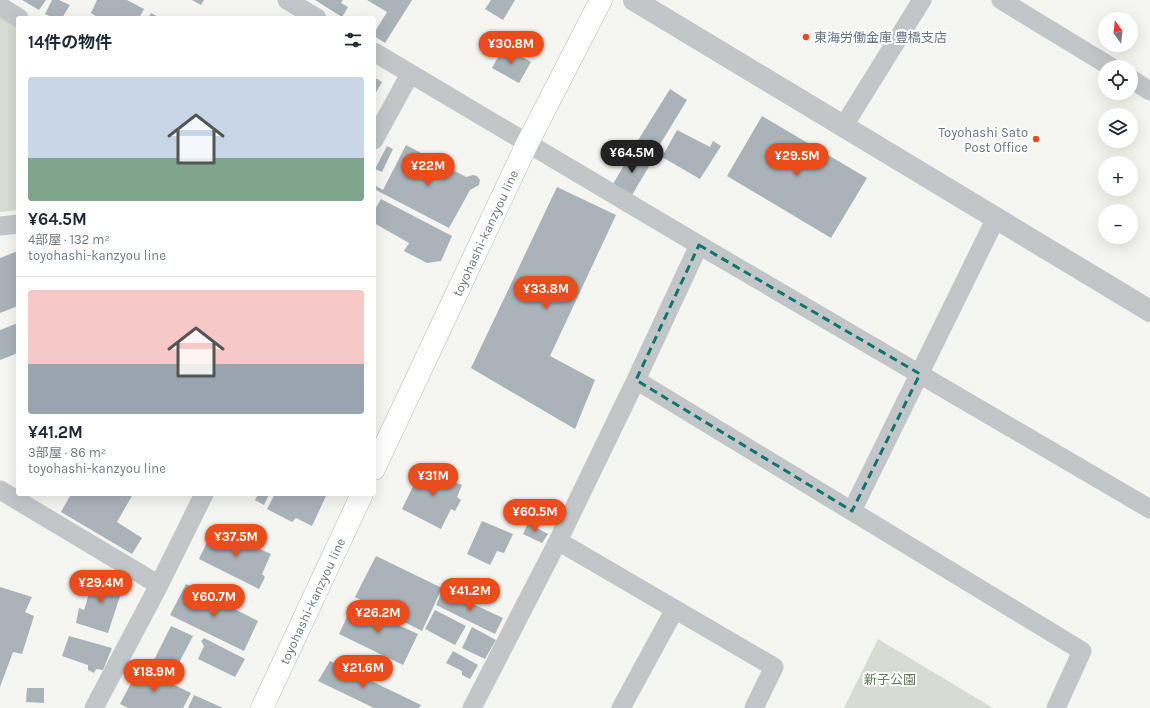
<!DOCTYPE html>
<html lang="ja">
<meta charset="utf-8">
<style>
:root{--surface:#fff;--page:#f6f6f7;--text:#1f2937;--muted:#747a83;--line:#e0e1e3;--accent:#ea4c1c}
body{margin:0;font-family:Karla,"Noto Sans JP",sans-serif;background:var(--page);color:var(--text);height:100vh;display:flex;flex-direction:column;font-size:15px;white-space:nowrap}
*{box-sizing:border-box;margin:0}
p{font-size:13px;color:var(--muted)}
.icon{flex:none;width:22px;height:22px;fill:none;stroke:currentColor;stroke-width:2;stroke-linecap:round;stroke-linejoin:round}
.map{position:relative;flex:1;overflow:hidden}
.sheet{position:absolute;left:16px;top:16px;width:360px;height:480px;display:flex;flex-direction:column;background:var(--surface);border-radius:4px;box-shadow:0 4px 16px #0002}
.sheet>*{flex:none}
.needle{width:26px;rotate:345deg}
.fabs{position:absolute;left:1098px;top:12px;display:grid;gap:8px}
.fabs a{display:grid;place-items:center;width:40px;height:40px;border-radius:50%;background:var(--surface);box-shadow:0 4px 16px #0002;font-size:20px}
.price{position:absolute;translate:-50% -34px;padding:0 9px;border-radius:14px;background:var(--accent);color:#fff;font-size:13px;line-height:26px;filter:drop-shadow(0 1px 2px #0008)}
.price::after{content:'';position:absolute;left:50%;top:24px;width:12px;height:9px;margin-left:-6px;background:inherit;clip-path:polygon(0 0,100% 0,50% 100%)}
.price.selected{background:#222;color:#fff}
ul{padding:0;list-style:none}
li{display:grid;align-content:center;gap:8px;height:212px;padding:0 12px}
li+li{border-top:1px solid var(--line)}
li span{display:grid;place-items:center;height:124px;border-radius:4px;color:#555}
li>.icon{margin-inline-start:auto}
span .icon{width:72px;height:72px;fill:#fffc;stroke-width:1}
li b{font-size:17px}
h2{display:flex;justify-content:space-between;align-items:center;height:48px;padding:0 12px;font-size:17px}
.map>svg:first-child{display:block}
.green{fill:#d6dcd2}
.building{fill:#aab3b8}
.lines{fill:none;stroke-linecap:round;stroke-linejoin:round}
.secondary-casing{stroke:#b4babe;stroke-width:23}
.minor{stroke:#c2c6c9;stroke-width:19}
.tertiary{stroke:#c2c6c9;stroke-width:22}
.secondary{stroke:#fff;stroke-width:22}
.marked{fill:none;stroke:#0f766e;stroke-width:3;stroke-dasharray:8 5;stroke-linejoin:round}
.poi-dot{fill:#ea4c1c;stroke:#fff;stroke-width:1.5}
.labels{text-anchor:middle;stroke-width:4;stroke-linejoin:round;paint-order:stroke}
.poi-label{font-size:13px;fill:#637583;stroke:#fff;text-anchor:start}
.street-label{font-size:13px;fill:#637583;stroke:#fff}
.park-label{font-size:13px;fill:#677a62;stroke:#fff}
</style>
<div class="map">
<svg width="1150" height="708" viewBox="0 0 1150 708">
<rect width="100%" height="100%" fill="#f5f5f1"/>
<path class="green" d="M0,16L18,27V210L0,212Z
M878,639L993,708H844Z"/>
<path class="building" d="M22,0H46L39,10Z
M52,0H59L70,5L62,18H54L45,14Z
M97,0H127L144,9L139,18H99L91,13Z
M192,0H204L201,5Z
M315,0H343L341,3L348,7L342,17Z
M367,0H412L385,43L374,36V33L387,12Z
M491,0H515L503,20L485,9Z
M151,13L160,18H148Z
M504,46L531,62L519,83L492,68Z
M374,77L382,82L374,96Z
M670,89L687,100L650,161L632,150Z
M762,116L867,178L831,238L727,176Z
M677,130L710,147L713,141L721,146L700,179L662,157Z
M406,145L466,177L473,175L477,176L480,180L479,185L470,190L449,228L374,189V185L383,190Z
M387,146L393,149L382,172L375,169Z
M632,152L651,163L632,195L613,184Z
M557,187L616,215L550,356L595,380L575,429L471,368Z
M381,199L452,236L441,261L427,263L404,251L409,243L374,223V211Z
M18,251V306L0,313V258Z
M18,323V353L0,360V330Z
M424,464L450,476L449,480L462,485L457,497L461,500L455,511L451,509L441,529L402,509Z
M71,494H133L117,522L142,538L132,554L61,512Z
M258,494H269L264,505L255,500Z
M275,494H322L326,496L312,526L296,518L292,522L267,509Z
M482,521L513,534L504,553L497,551L490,565L467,554Z
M528,523L548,534L542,543L523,534Z
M214,527L271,554L262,574L265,577L259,589L199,559Z
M376,556L442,588L422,631L355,597Z
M95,575L124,584L108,633L76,623L79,608L84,610Z
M186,584L258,621L244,651L170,615Z
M0,587L32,597L25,612L34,616L22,654L13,652L0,687Z
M443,590L503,618L495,634L436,605Z
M353,604L418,634L403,665L339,634Z
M435,610L466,626L455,645L425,629Z
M171,626L193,636L172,676L151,666Z
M472,627L496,640L485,659L462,648Z
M69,636L112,648L103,670L96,669L94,673L88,670V665L62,656Z
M204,638L245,659L235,677L198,659L204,646L201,641Z
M453,651L478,665L470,679L462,675V671L446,663Z
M330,661L421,705L419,708H374L318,681Z
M139,668L191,693L183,708H128L120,704Z
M27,688H44V703L26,702Z
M194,695L223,708H188Z"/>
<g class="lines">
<defs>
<path id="secondary" d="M374,469L527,144L601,0
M262,708L362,494"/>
</defs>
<use href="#secondary" class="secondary-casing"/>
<path class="minor" d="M287,0L317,18
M1001,0L1111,67
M0,6L19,18
M374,52L699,245L1150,509
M1131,79L1150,91
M843,127L922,0
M374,140L410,74
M0,226L18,224
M636,380L1082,651L1056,708
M0,490L159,585
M852,511L996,218
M558,541L774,667L754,708
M94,708L159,585L204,494
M472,708L558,541L636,380L699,245
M621,708L675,609"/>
<path class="tertiary" d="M634,0L1150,311"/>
<use href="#secondary" class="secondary"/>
</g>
<path class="marked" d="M699,245L920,374L852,511L636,380Z"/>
<g class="poi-dot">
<circle cx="806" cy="37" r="4"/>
<circle cx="1036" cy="139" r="4"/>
</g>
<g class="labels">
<g class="poi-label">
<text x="814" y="42">東海労働金庫 豊橋支店</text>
<text x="1028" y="137" text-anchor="end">Toyohashi Sato<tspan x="1028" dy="15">Post Office</tspan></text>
</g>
<g class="street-label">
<text transform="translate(485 233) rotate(-65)" y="5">toyohashi-kanzyou line</text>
<text transform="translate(312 601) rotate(-65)" y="5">toyohashi-kanzyou line</text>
</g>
<g class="park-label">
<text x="890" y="684">新子公園</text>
</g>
</g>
</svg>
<div class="fabs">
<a><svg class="needle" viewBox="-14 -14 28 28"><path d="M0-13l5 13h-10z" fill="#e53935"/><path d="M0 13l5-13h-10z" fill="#747a83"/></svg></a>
<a><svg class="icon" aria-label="locate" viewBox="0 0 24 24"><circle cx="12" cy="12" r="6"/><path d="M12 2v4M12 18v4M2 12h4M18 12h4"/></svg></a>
<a><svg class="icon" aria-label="layers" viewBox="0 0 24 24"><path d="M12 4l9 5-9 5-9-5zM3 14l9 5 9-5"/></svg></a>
<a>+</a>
<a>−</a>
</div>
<b class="price" style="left:511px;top:65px">¥30.8M</b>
<b class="price selected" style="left:632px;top:174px">¥64.5M</b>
<b class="price" style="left:797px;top:177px">¥29.5M</b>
<b class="price" style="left:428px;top:187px">¥22M</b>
<b class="price" style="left:546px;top:310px">¥33.8M</b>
<b class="price" style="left:433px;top:497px">¥31M</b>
<b class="price" style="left:535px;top:533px">¥60.5M</b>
<b class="price" style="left:236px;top:558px">¥37.5M</b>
<b class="price" style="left:101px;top:604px">¥29.4M</b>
<b class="price" style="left:470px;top:612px">¥41.2M</b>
<b class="price" style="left:214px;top:618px">¥60.7M</b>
<b class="price" style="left:378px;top:634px">¥26.2M</b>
<b class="price" style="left:363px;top:689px">¥21.6M</b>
<b class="price" style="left:154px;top:693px">¥18.9M</b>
<section class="sheet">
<h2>14件の物件<svg class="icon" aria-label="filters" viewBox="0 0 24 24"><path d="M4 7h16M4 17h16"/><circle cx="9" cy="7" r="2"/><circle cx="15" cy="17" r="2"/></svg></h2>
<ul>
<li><span style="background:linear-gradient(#c9d6e8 65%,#7fa58c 0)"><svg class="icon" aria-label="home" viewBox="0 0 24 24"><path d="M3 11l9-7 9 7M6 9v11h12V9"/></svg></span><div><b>¥64.5M</b><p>4部屋 · 132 m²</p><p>toyohashi-kanzyou line</p></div></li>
<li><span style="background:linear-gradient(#f6c9c9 60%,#9aa5b1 0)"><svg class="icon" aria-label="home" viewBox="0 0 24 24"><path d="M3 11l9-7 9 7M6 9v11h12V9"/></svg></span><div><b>¥41.2M</b><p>3部屋 · 86 m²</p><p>toyohashi-kanzyou line</p></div></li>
</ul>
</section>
</div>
